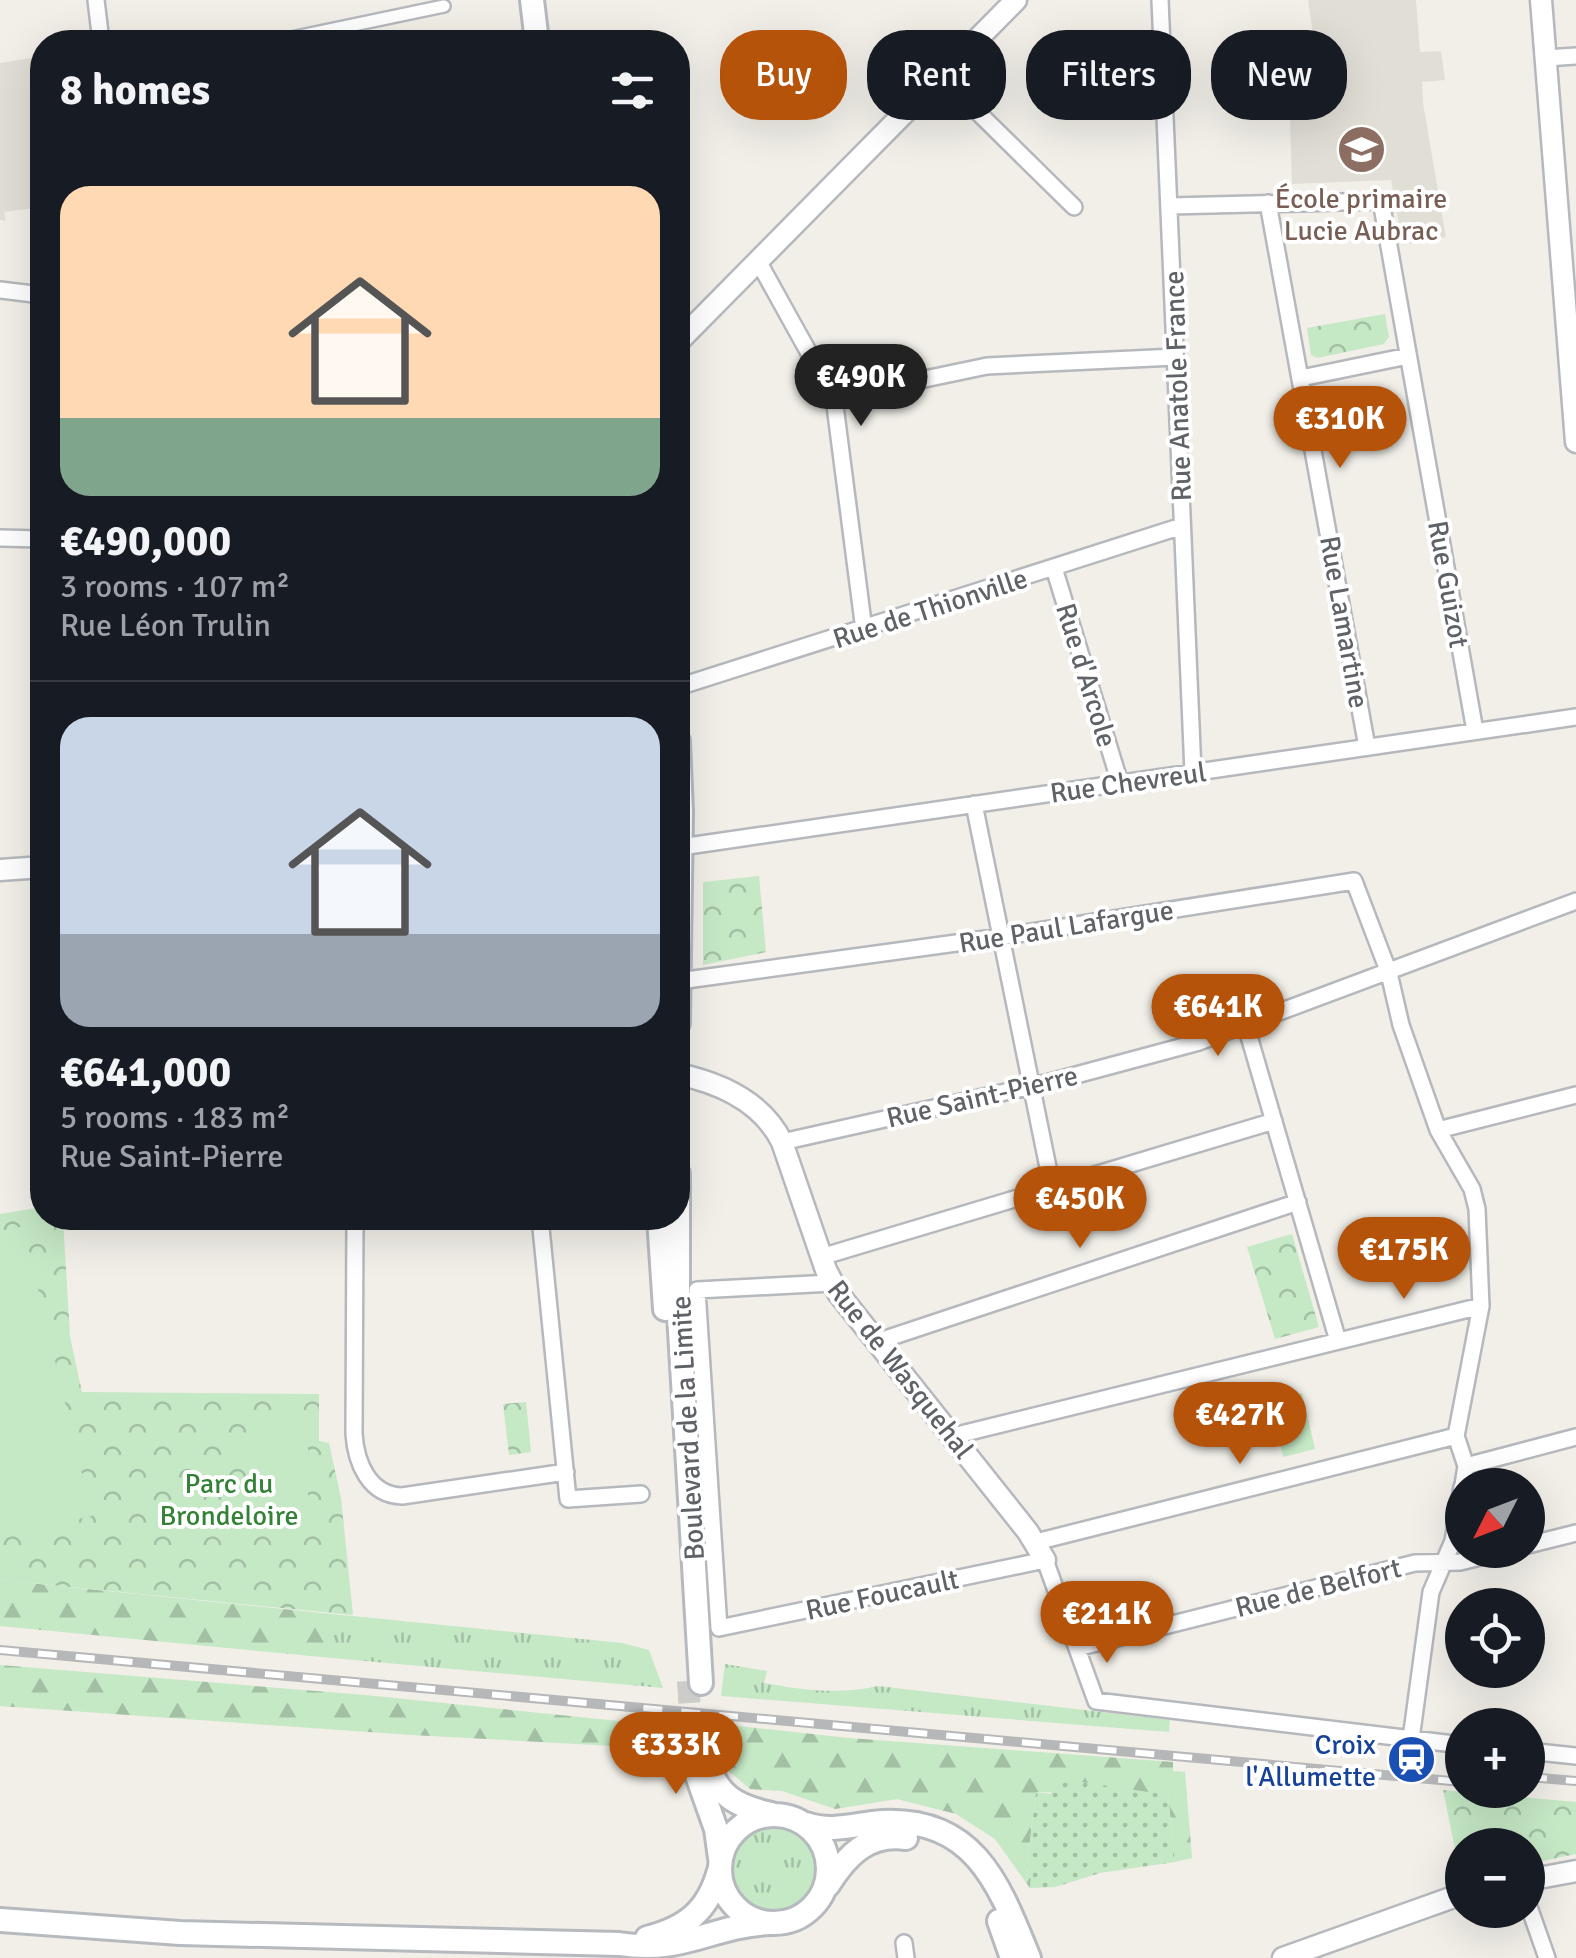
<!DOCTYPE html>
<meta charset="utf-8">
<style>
:root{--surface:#171b24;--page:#20242c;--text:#f1f3f6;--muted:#9ea1a6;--line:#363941;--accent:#b45309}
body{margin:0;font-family:Signika,sans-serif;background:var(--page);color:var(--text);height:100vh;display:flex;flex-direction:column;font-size:38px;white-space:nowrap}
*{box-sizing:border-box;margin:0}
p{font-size:32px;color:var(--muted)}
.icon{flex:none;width:55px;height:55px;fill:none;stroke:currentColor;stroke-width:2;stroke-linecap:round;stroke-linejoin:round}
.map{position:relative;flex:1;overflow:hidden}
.drawer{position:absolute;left:30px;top:30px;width:660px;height:1200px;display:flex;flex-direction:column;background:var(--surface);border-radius:40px;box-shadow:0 10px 40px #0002}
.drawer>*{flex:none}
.guide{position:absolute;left:720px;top:30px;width:705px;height:90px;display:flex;gap:20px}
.needle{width:65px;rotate:228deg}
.controls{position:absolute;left:1445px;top:1468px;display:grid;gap:20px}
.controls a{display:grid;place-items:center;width:100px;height:100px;border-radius:50%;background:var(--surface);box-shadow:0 10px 40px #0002;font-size:50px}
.price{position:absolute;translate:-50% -85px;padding:0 22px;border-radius:35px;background:var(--accent);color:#fff;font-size:32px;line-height:65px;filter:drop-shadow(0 2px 5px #0008)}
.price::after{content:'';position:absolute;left:50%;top:60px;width:30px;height:22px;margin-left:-15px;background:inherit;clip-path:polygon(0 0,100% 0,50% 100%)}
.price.active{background:#222;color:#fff}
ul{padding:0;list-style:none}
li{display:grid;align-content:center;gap:20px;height:530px;padding:0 30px}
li+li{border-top:2px solid var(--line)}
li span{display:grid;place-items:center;height:310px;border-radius:30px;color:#555}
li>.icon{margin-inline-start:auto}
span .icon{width:180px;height:180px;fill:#fffc;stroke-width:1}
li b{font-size:42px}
h2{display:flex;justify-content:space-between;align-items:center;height:120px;padding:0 30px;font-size:42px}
.pill{padding:0 35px;border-radius:40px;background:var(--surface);box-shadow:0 10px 40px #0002;font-size:35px;line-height:90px}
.pill.active{background:var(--accent);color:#fff}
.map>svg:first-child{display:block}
.education{fill:#e1ded6}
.grass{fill:url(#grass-tufts)}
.forest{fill:url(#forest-firs)}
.park{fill:url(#park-crowns)}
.garden{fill:url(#garden-dots)}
.pitch{fill:#c5e8c5}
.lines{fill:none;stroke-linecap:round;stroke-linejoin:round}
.secondary-tunnel{stroke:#ccccc8;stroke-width:22;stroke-dasharray:22 11;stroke-linecap:butt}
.pedestrian-casing{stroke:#b5b8bc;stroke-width:16}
.minor-casing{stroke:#b5b8bc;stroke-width:20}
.tertiary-casing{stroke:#b5b8bc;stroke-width:25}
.secondary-casing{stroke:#b6babf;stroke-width:28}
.pedestrian{stroke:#fff;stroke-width:11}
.minor{stroke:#fff;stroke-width:15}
.tertiary{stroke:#fff;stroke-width:20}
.secondary{stroke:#fff;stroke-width:22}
.rail-casing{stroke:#b6b7b8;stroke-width:10}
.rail{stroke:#fff;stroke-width:6;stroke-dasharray:19;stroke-linecap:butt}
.labels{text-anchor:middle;stroke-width:8;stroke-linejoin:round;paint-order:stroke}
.education-label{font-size:28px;fill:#785e54;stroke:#fff}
.street-label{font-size:28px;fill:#5f6368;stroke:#fff}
.park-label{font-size:28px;fill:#348238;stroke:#fff}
.transit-label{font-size:28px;fill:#164399;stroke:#fff;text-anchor:end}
</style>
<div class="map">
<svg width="1576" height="1958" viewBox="0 0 1576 1958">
<defs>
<pattern id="grass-tufts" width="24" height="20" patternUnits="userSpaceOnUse" patternTransform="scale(2.5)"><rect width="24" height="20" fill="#c5e8c5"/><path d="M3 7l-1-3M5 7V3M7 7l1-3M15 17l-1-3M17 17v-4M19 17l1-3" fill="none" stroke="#a3c0a4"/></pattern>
<pattern id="forest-firs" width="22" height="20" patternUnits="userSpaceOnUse" patternTransform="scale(2.5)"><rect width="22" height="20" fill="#c5e8c5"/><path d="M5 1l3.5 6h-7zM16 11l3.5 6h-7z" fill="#a3c0a4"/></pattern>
<pattern id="park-crowns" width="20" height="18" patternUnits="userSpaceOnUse" patternTransform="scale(2.5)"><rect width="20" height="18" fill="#c5e8c5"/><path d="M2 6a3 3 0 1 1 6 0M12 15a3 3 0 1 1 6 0" fill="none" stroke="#a3c0a4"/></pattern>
<pattern id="garden-dots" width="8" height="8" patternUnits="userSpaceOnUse" patternTransform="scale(2.5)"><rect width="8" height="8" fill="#c5e8c5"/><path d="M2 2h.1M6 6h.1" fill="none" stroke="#a3c0a4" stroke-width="1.8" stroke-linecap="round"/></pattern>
</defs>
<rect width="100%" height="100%" fill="#f1efe8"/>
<path class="education" d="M1308,0H1416L1420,52L1441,51L1445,80L1422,82L1423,103L1446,237L1403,245L1391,180L1292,184L1290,120L1325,112Z
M42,56V207L4,212L6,221L0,220V63Z"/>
<path class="grass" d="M332,1614L622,1643L649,1650L663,1688L332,1658Z
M725,1664L767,1671L764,1683C802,1690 840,1695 878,1686L1170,1720L1169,1732L721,1696Z
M733 1869a41 41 0 1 1 82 0a41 41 0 1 1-82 0Z"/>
<path class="forest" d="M0,1580L332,1614V1658L0,1626Z
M0,1665L365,1695L629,1722H666L665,1734H658L631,1747L412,1735L0,1706Z
M720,1724L849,1738L1173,1762V1771L1185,1772L1192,1858L1175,1862L1168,1795L1036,1792L1026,1874L1031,1878L1030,1888L995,1839L956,1814L897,1799L835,1809L782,1791L750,1789L730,1772L721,1751Z"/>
<path class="park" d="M1385,314L1389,337L1384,344L1317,358L1311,355L1307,328Z
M759,876L766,952L703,965V882Z
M42,1207V1218L63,1219L70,1337L82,1392L319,1394V1441L329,1443L341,1498L353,1615L0,1580V1214Z
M1292,1234L1319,1327L1275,1339L1247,1247Z
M526,1402L531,1452L509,1455L503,1404Z
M1443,1790L1576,1802V1854L1528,1864V1845H1462L1461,1878Z"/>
<path class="garden" d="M1056,1778L1168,1795L1175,1862L1100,1873L1055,1887L1030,1888L1031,1878L1026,1874L1036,1792L1051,1794Z"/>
<path class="pitch" d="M23,1226L92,1516L0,1536V1232Z
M1302,1393L1315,1449L1283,1457L1270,1400Z
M253,1421H308V1525H253Z"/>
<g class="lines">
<path class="secondary-tunnel" d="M688,1681L691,1727"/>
<defs>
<path id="pedestrian" d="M272,42L444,6"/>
<path id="minor" d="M96,0L101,42
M1160,0L1193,772
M1546,58L1576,56
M941,76L1074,207
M1268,203L1367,747
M1170,206L1381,201L1475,731
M758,261L834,398L864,630
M0,290L42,295
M1301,378L1408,356
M834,398L987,366L1175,357
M0,538L42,539
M1054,568L1120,783
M678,687L1182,526
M974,804L1052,1187
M681,847L1576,717
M679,981L1000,937L1354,881L1389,973L1401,1025L1438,1130L1472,1189L1477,1209L1481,1306L1456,1436L1466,1466L1463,1485
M1246,1026L1338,1341
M1438,1130L1576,1095
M782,1142L1050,1082L1199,1042L1576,901
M355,1218L354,1434C356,1463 369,1495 402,1496L566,1472
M540,1218L568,1499L641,1494
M821,1257L1274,1121
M832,1283L697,1290L719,1628L1045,1560L1096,1701L1462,1745
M876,1342L1298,1202
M953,1436L1481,1306
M1466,1466L1576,1437
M1036,1542L1456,1436
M1528,1545L1576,1533
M1077,1648L1415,1563L1460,1562L1509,1550
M1411,1739L1431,1592L1453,1541L1462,1487
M1528,1751L1576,1756
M1528,1904L1547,1958
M904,1943L906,1958"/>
<path id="tertiary" d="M1541,0L1576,442
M678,342L1016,0
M0,870L42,867
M678,1074C720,1083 762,1101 782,1142L826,1270L838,1293L1028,1532L1045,1560
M1528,1880L1576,1871
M1283,1958L1462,1894"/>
<path id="secondary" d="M532,0L537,42
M678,741L681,812L678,1023
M678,1174V1298L701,1683
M659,1218L665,1309
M691,1727L695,1770L716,1829L720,1858
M706,1758C716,1795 735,1806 771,1814
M720 1869a54 54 0 1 1 108 0a54 54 0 1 1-108 0Z
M806,1824C833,1833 855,1824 882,1822C976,1817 1000,1887 1029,1958
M828,1885C847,1855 868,1833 906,1838
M0,1920L180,1933L619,1944C684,1954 710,1926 770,1923
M999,1921L1012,1958
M647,1938C686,1928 708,1911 719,1871"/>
</defs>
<use href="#pedestrian" class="pedestrian-casing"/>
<use href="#minor" class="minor-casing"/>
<use href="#tertiary" class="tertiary-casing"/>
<use href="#secondary" class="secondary-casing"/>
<use href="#pedestrian" class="pedestrian"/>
<use href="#minor" class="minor"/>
<use href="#tertiary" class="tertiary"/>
<use href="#secondary" class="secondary"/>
<defs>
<path id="rail" d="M0,1650L1462,1782
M1528,1777L1576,1781"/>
</defs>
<use href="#rail" class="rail-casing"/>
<use href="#rail" class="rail"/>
</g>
<defs>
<symbol id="school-disc" viewBox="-11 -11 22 22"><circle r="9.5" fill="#8d6e63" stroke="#fff"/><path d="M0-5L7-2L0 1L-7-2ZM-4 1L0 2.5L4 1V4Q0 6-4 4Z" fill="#fff"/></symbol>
<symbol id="station-disc" viewBox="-11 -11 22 22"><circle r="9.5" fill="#1a4fb4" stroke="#fff"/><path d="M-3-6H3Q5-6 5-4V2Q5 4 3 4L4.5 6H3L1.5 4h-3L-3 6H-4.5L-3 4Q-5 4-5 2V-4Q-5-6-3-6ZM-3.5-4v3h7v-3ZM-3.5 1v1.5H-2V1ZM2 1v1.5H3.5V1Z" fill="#fff"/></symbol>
</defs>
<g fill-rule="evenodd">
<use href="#school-disc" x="1334" y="122" width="55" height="55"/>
<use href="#station-disc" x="1384" y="1732" width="55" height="55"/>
</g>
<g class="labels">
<g class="education-label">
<text x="1361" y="208">École primaire<tspan x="1361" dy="32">Lucie Aubrac</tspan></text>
</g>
<g class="street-label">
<text transform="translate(1177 386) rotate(-92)" y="10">Rue Anatole France</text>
<text transform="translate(1449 584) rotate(80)" y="10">Rue Guizot</text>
<text transform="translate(930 608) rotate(-18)" y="10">Rue de Thionville</text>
<text transform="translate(1345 622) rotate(80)" y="10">Rue Lamartine</text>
<text transform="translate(1087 675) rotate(73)" y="10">Rue d'Arcole</text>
<text transform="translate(1128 782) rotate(-8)" y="10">Rue Chevreul</text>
<text transform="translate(1066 926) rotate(-9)" y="10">Rue Paul Lafargue</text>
<text transform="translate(982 1096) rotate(-13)" y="10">Rue Saint-Pierre</text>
<text transform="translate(901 1369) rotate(52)" y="10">Rue de Wasquehal</text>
<text transform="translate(687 1428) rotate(-93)" y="10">Boulevard de la Limite</text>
<text transform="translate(1318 1587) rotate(-14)" y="10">Rue de Belfort</text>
<text transform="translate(882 1594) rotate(-12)" y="10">Rue Foucault</text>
</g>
<g class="park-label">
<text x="229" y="1493">Parc du<tspan x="229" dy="32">Brondeloire</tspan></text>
</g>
<g class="transit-label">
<text x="1376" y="1754">Croix<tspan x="1376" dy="32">l'Allumette</tspan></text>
</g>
</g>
</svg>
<div class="controls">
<a><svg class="needle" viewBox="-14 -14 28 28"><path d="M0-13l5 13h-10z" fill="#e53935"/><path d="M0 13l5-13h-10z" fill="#9ea1a6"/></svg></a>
<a><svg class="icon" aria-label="locate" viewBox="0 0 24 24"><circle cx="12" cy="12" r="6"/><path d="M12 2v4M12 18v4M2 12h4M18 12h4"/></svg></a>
<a>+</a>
<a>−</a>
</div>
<b class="price active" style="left:861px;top:429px">€490K</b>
<b class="price" style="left:1340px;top:471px">€310K</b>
<b class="price" style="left:1218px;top:1059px">€641K</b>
<b class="price" style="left:1080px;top:1251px">€450K</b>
<b class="price" style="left:1404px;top:1302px">€175K</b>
<b class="price" style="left:1240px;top:1467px">€427K</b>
<b class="price" style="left:1107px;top:1666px">€211K</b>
<b class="price" style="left:676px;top:1797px">€333K</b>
<div class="guide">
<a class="pill active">Buy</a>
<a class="pill">Rent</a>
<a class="pill">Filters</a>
<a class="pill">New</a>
</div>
<section class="drawer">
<h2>8 homes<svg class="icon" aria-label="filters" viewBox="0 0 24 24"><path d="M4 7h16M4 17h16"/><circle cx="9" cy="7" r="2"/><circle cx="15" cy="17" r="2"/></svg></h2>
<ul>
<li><span style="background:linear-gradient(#ffd9b3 75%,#7fa58c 0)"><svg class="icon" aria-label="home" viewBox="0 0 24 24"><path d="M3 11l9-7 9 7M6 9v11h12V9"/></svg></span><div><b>€490,000</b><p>3 rooms · 107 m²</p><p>Rue Léon Trulin</p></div></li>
<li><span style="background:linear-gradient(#c9d6e8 70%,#9aa5b1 0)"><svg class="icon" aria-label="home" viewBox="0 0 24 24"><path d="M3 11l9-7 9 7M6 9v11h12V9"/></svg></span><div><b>€641,000</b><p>5 rooms · 183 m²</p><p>Rue Saint-Pierre</p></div></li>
</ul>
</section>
</div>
